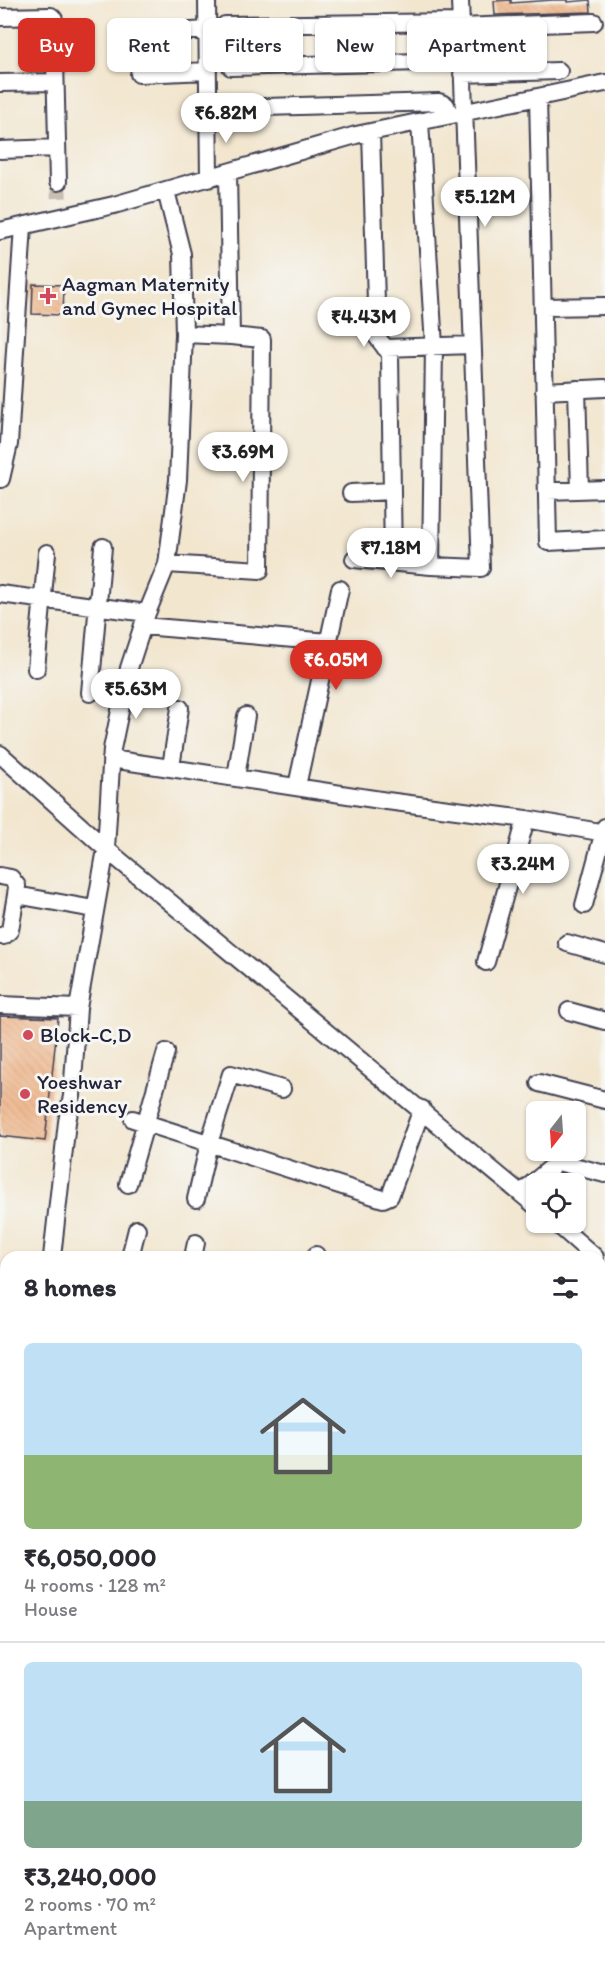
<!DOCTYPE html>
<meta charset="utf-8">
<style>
:root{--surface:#fff;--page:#f2f2f3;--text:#2b2b33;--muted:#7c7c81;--line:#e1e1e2;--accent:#d93025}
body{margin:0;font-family:Itim,sans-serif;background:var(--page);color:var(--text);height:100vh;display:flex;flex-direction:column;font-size:22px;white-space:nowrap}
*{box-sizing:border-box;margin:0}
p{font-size:20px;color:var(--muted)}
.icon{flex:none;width:33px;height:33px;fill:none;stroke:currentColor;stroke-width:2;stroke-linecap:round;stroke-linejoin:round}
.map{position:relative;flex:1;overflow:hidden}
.details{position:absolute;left:0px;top:1251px;width:606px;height:722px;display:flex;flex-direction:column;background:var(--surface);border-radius:18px 18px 0 0;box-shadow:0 2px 4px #0004}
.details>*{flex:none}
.top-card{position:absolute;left:18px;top:18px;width:570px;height:54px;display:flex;gap:12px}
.needle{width:39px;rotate:197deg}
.controls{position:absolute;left:526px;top:1101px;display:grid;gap:12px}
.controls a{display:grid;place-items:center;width:60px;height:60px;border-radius:9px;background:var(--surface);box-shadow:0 2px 4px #0004;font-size:30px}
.price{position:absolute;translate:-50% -51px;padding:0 14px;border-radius:21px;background:#fff;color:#222;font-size:20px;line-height:39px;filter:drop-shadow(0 2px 3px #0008)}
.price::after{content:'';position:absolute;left:50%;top:36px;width:18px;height:14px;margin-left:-9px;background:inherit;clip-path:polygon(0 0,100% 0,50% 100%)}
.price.active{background:var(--accent);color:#fff}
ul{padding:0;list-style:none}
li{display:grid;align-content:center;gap:12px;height:318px;padding:0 24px}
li+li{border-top:2px solid var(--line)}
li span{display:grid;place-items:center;height:186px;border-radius:9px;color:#555}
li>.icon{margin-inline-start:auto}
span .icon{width:108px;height:108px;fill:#fffc;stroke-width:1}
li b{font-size:26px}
h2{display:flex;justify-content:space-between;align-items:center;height:72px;padding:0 24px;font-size:26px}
.pill{padding:0 21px;border-radius:9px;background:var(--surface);box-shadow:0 2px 4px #0004;font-size:21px;line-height:54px}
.pill.active{background:var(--accent);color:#fff}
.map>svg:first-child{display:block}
.building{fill:url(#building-back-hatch)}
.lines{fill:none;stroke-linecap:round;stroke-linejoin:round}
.minor-tunnel{stroke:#c8bfb1;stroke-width:16;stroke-dasharray:16 8;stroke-linecap:butt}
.minor-casing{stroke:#413f51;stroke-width:20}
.minor{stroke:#fff;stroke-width:16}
.poi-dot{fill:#d1495b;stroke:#f6f6f2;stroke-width:2}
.labels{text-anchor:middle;stroke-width:6;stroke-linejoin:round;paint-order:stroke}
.poi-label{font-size:21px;fill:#22223b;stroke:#f6f6f2;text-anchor:start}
</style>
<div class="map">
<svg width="605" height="1972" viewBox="0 0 605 1972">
<defs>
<pattern id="building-back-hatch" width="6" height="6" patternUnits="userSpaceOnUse" patternTransform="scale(1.5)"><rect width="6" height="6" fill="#eeae7e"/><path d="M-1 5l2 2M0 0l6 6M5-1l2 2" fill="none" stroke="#cc956e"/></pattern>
</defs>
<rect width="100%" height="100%" fill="#f6f6f2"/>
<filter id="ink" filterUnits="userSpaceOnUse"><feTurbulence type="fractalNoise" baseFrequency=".0167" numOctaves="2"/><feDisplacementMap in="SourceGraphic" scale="12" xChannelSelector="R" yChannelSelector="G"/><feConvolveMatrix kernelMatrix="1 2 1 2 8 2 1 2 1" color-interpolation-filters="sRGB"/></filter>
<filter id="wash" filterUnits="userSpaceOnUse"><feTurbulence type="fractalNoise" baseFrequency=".008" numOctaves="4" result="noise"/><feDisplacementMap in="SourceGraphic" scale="24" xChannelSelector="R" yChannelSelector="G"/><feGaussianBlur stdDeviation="1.35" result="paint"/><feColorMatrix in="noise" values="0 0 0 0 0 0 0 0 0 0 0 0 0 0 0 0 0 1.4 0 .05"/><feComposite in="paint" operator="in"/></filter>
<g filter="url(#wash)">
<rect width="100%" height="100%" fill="#f2e6cf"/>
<g id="blocks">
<path class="building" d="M511,0V3L553,0H568V2L590,0L591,12L495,15L494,1Z
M33,284L64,285L63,315L32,314Z
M0,1016L58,1018L45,1141L0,1136Z"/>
</g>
</g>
<g filter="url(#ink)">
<use href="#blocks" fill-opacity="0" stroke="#413f51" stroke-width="1.5"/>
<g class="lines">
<path class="minor-tunnel" d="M58,182L59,203"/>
<defs>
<path id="minor" d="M207,0L209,179
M0,17L51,16L54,19L58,182
M225,25L460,22
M460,27L594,22
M128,35L207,30
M231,67L461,61
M139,74L208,71
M462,74L559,71
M0,83L55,82
M538,97L548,542L605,539
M231,108L439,102L446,105L450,115
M420,122L434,346L431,566L481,568L460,0
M371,132L377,337L390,354L393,562
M0,150L57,148
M0,231L114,205L356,135L605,83
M543,307L605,306
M184,334L231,336L228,173
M385,348L472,345
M577,389L580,490
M544,391L605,388
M1,479L9,444L23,226
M547,491L605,489
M351,493L392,491
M354,559L431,566
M167,564L260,570L262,339L231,336
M0,594L147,613
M143,626L329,642
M36,669L47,553
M90,693L103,547
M0,754L106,849L537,1207
M111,759L387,801L526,819L605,833
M171,767L180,708
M236,777L246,716
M297,786L340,589
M0,876L11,878L17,886L16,895
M584,905L605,827
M0,936H4L10,930L16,895L94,909
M567,943L605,954
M486,962L526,819
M0,1005L78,1008
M569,1011L605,1021
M539,1083L605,1100
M133,1119L383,1199L390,1196L422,1109
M128,1184L166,1052
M521,1193L558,1162L605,1174
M196,1199L209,1143L231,1074L282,1089
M555,1222L595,1257
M52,1257L67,1122L72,1096L78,1008L106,849L112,749L129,668L147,613L167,564L178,480L184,334L182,254L166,191
M130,1257L137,1229
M193,1257L196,1243
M316,1257V1255
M600,1325L605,1326
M601,1394L605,1380
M0,1407L6,1408
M600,1505L605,1487
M0,1684L6,1666
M0,1792L6,1793
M600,1961L605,1946
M542,1966L561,1972
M139,1972L140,1966
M340,1972L341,1966"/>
</defs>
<use href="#minor" class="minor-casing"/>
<use href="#minor" class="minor"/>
</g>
</g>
<g class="poi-dot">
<path d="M45 287h6v6h6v6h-6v6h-6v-6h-6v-6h6z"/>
<circle cx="28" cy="1035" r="6"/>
<circle cx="25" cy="1094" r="6"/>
</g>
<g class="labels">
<g class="poi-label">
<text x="62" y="291">Aagman Maternity<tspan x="62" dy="24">and Gynec Hospital</tspan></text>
<text x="40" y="1042">Block-C,D</text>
<text x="37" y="1089">Yoeshwar<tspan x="37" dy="24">Residency</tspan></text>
</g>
</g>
</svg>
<div class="controls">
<a><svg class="needle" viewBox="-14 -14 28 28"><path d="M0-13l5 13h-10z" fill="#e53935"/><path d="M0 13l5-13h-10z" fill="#7c7c81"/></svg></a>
<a><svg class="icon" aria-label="locate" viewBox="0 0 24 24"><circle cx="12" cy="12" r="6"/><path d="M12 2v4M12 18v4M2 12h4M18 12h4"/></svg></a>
</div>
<b class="price" style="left:226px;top:144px">₹6.82M</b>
<b class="price" style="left:485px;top:228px">₹5.12M</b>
<b class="price" style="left:364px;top:348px">₹4.43M</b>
<b class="price" style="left:243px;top:483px">₹3.69M</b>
<b class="price" style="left:391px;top:579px">₹7.18M</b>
<b class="price active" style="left:336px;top:691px">₹6.05M</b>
<b class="price" style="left:136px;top:720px">₹5.63M</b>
<b class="price" style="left:523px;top:895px">₹3.24M</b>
<div class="top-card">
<a class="pill active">Buy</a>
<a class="pill">Rent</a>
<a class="pill">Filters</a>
<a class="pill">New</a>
<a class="pill">Apartment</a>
</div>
<section class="details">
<h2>8 homes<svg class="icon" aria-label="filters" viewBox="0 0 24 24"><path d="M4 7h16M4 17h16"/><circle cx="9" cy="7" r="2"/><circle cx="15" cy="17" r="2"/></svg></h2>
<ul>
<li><span style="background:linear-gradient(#bfe0f5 60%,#8fb573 0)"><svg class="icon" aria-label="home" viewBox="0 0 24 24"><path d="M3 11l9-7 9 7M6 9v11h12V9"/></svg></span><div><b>₹6,050,000</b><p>4 rooms · 128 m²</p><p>House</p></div></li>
<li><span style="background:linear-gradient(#bfe0f5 75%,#7fa58c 0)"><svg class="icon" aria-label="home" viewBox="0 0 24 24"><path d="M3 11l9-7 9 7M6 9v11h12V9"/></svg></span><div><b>₹3,240,000</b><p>2 rooms · 70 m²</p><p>Apartment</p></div></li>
</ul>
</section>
</div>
